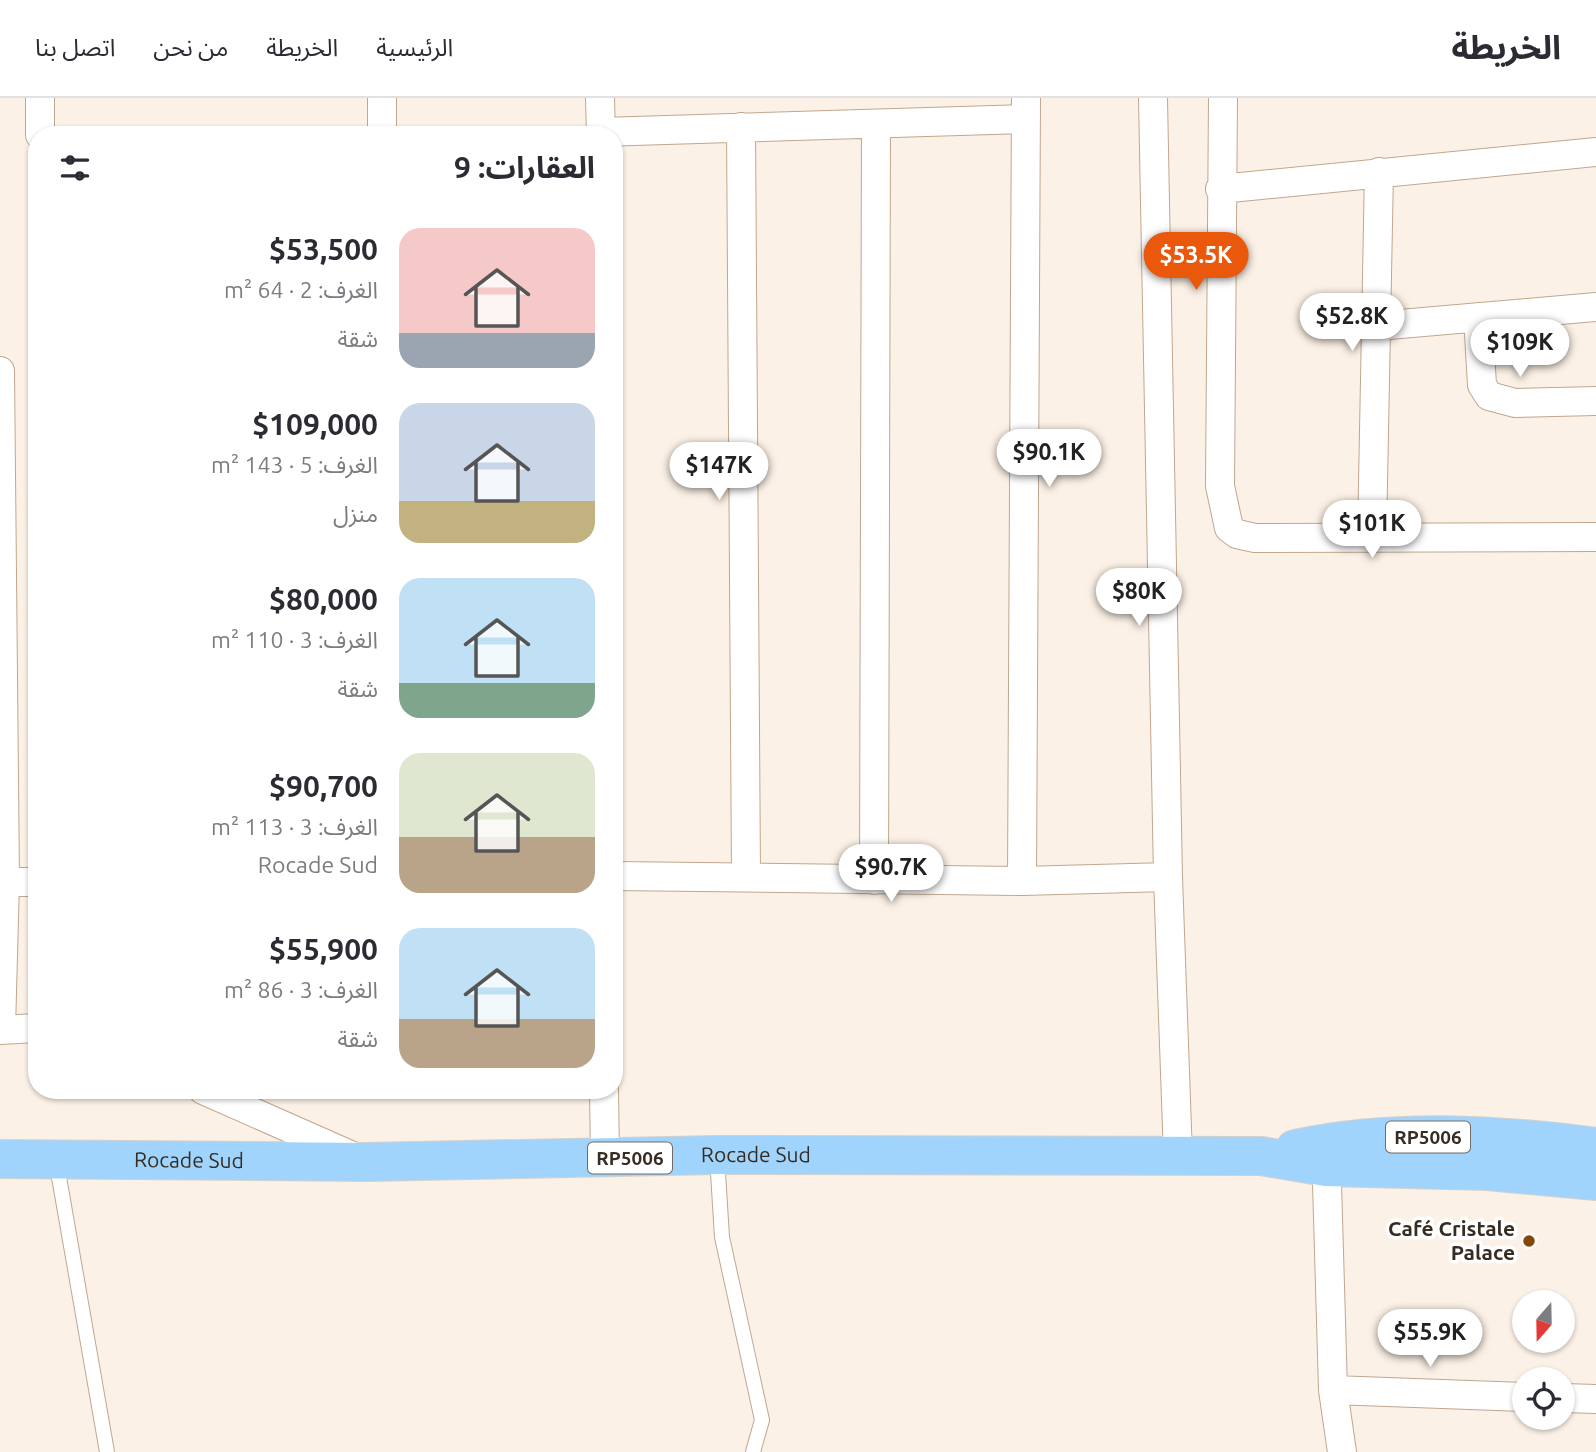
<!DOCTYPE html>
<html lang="ar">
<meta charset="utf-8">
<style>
:root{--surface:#fff;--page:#f2f2f3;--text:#2b2b33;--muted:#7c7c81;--line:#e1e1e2;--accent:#ea580c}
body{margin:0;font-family:Ubuntu,"Noto Sans Arabic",sans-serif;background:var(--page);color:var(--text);direction:rtl;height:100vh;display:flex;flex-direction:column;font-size:26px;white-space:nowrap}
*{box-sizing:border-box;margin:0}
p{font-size:23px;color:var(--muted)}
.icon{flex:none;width:38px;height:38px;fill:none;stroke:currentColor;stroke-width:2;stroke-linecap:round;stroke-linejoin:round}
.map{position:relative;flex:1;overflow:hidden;direction:ltr}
.drawer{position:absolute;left:28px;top:28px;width:595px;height:973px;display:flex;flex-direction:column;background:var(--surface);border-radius:28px;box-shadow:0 2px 5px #0004;direction:rtl}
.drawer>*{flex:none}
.needle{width:46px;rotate:200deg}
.controls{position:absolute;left:1512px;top:1192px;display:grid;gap:14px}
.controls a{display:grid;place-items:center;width:63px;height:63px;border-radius:50%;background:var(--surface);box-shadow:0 2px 5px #0004;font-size:35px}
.price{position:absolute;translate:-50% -60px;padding:0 16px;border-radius:24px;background:#fff;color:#222;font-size:23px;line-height:46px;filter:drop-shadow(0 2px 4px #0008)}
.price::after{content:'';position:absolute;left:50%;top:42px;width:21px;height:16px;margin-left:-10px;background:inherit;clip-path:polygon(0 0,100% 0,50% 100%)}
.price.current{background:var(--accent);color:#fff}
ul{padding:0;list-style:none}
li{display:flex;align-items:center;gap:21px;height:175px;padding:0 28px}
li span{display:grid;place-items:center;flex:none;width:196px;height:140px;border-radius:21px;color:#555}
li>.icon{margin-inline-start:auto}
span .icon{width:84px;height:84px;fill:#fffc;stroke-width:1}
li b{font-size:30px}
h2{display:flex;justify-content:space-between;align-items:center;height:84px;padding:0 28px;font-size:30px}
header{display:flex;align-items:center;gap:42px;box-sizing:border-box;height:98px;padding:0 35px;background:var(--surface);border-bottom:2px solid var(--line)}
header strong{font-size:33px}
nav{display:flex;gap:38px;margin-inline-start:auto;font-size:24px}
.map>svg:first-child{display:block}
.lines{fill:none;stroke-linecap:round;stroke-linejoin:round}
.service-casing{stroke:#c0a78e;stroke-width:16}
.minor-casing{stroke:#c0a78e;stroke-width:30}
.primary-casing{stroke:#d3d1ce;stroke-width:40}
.service{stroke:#fff;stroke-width:14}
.minor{stroke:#fff;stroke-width:28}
.primary{stroke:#a0d4fc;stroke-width:38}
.poi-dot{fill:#854707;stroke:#fff;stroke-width:2.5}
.labels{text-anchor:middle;stroke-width:7;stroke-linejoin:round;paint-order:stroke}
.shield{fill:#fff;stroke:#726b64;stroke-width:2}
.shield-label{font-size:19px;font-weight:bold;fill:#362c22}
.street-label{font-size:21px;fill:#362c22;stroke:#fff}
.poi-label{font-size:21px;font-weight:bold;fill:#362c22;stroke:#fff;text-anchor:end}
</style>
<header>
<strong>الخريطة</strong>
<nav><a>الرئيسية</a><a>الخريطة</a><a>من نحن</a><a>اتصل بنا</a></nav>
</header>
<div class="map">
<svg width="1596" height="1354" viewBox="0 0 1596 1354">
<rect width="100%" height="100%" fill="#fcf1e6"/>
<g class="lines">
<defs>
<path id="service" d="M717,1059L722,1139L762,1322L753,1354
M56,1062L107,1354"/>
<path id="minor" d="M382,0V37
M600,0L601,37
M1153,0L1168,779L1178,1058
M1223,0L1220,388L1229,430L1237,436L1255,440L1596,439
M741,29L746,779
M601,34L1026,21
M40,37V0
M1220,91L1596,54
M1478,219L1482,287L1489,298L1515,305L1596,303
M1377,228L1596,209
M0,273L5,784L1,931
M1372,437L1379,74
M614,778L1022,783L1168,779
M874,782L876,26
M1022,783L1026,0
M0,784H37
M0,932L37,930
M203,992L357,1060
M604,992L605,1061
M1326,1050L1333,1292L1342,1354
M1333,1292L1524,1299
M1563,1300L1596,1301"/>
<g id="primary">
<path d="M1295,1051C1393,1030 1497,1036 1596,1049"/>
<path id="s1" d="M0,1061L366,1064L717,1057L1261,1058L1326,1069L1487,1073L1596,1083"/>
</g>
</defs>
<use href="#service" class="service-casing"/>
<use href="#minor" class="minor-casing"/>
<use href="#primary" class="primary-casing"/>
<use href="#service" class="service"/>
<use href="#minor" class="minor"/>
<use href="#primary" class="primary"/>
</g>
<circle class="poi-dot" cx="1529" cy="1143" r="7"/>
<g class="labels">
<g class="shield">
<rect x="1386" y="1023.5" width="84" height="31" rx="5"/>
<rect x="588" y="1044.5" width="84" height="31" rx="5"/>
</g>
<g class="shield-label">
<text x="1428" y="1046">RP5006</text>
<text x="630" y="1067">RP5006</text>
</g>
<g class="street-label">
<text dy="7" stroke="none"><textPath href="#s1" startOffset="756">Rocade Sud</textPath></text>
<text dy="7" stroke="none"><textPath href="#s1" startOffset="189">Rocade Sud</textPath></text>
</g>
<g class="poi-label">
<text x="1515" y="1138">Café Cristale<tspan x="1515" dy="24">Palace</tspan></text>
</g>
</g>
</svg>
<div class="controls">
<a><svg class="needle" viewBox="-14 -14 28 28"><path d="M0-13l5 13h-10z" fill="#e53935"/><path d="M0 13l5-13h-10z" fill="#7c7c81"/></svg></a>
<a><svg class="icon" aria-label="locate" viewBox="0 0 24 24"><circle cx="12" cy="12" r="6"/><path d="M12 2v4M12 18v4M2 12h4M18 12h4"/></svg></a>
</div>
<b class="price current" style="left:1196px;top:194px">$53.5K</b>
<b class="price" style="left:1352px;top:255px">$52.8K</b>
<b class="price" style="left:1520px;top:281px">$109K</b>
<b class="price" style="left:1049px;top:391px">$90.1K</b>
<b class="price" style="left:719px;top:404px">$147K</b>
<b class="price" style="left:1372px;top:462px">$101K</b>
<b class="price" style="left:1139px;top:530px">$80K</b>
<b class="price" style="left:891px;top:806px">$90.7K</b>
<b class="price" style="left:1430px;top:1271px">$55.9K</b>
<section class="drawer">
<h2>العقارات: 9<svg class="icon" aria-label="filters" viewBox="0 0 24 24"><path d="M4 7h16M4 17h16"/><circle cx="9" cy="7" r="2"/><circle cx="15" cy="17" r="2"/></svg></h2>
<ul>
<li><span style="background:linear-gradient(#f6c9c9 75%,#9aa5b1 0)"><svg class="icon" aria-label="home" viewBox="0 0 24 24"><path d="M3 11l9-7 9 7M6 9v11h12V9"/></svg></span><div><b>$53,500</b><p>الغرف: 2 · 64 m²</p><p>شقة</p></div></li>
<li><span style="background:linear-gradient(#c9d6e8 70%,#c2b280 0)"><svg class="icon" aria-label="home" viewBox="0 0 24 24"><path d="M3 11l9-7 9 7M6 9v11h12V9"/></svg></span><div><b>$109,000</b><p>الغرف: 5 · 143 m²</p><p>منزل</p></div></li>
<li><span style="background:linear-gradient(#bfe0f5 75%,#7fa58c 0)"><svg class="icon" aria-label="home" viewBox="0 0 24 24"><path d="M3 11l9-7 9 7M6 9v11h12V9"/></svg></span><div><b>$80,000</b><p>الغرف: 3 · 110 m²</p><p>شقة</p></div></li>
<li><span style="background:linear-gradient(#dfe7d0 60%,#b9a48a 0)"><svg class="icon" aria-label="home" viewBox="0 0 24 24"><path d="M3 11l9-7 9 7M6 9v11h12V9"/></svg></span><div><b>$90,700</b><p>الغرف: 3 · 113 m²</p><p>Rocade Sud</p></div></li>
<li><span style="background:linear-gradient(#bfe0f5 65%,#b9a48a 0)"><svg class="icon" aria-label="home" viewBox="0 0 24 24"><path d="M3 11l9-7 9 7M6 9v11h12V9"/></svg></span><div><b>$55,900</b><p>الغرف: 3 · 86 m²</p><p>شقة</p></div></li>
</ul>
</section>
</div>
